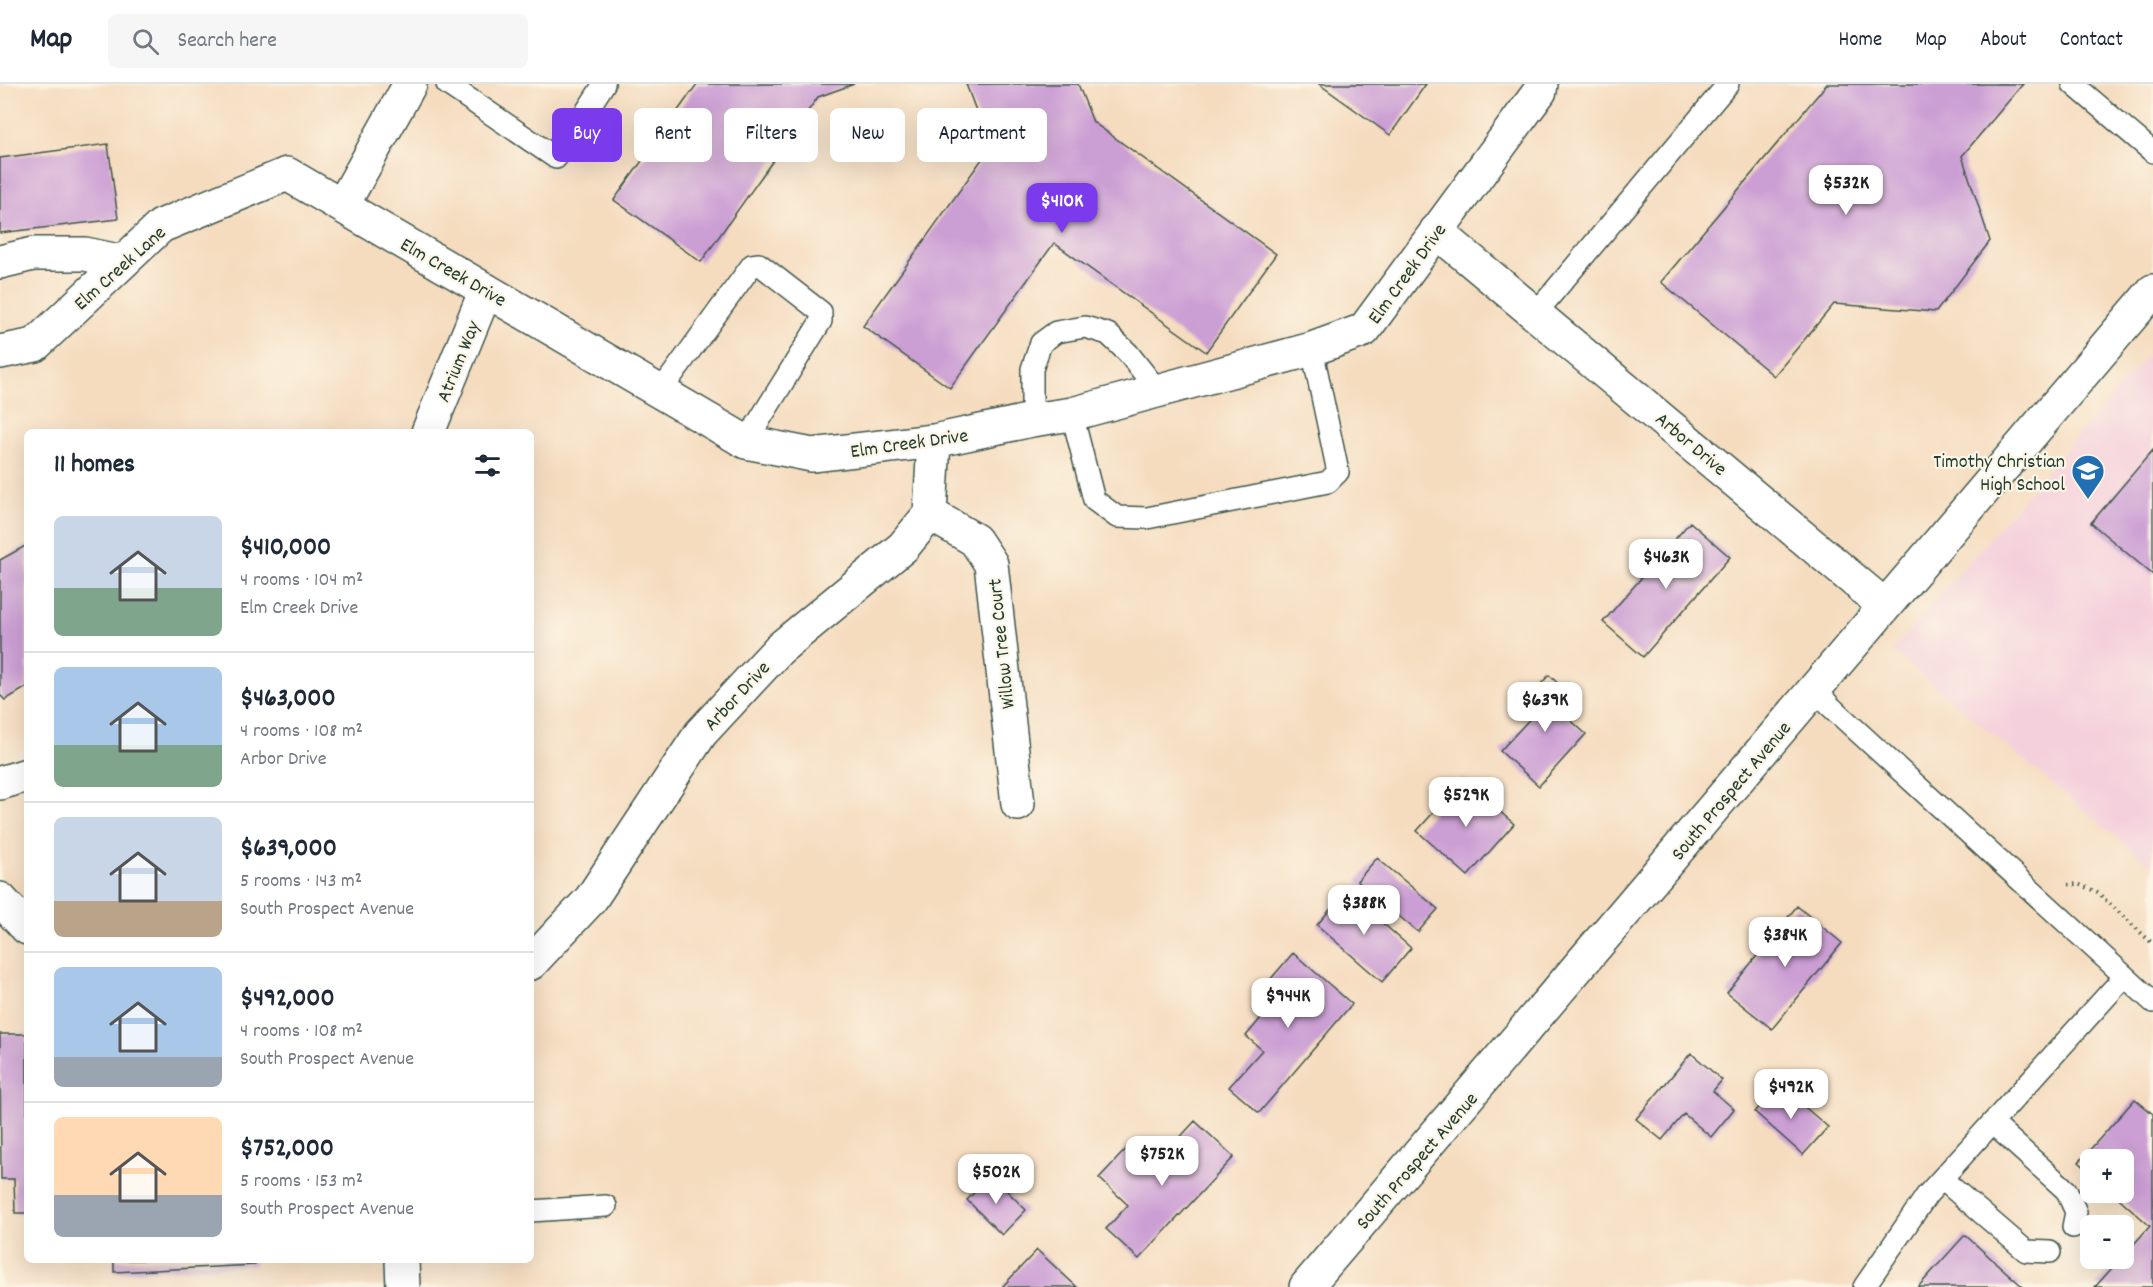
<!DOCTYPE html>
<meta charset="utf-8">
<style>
:root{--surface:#fff;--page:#f6f6f7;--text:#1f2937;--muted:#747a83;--line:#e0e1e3;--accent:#7c3aed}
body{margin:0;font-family:Dekko,sans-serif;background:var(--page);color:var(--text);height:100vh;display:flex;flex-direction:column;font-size:22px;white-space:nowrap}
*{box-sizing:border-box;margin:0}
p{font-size:20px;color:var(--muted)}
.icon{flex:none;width:33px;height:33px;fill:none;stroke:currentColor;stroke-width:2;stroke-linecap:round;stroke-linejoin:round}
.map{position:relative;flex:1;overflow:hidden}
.panel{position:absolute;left:24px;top:345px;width:510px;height:834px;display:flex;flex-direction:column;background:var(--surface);border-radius:9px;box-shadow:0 6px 24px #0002}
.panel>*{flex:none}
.guide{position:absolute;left:552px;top:24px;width:570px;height:54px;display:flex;gap:12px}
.controls{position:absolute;left:2080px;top:1065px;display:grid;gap:12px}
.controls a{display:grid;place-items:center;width:54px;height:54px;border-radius:9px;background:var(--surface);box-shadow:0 6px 24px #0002;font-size:30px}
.price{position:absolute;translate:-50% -51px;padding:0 14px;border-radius:12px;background:#fff;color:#222;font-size:20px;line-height:39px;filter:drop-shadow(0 2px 3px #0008)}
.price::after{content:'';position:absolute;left:50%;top:36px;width:18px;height:14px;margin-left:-9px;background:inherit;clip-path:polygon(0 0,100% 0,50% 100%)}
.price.selected{background:var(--accent);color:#fff}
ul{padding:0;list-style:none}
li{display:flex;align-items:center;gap:18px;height:150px;padding:0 30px}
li+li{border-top:2px solid var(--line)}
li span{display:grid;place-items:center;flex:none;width:168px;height:120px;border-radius:9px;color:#555}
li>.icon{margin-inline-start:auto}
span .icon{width:72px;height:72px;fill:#fffc;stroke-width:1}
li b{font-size:26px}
h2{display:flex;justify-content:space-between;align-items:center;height:72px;padding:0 30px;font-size:26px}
.chip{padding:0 21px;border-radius:9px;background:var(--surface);box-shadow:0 6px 24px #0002;font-size:21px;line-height:54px}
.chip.selected{background:var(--accent);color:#fff}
header{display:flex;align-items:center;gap:36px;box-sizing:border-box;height:84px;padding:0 30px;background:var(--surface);border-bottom:2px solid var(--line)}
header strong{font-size:28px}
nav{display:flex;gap:33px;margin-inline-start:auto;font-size:21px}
.search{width:420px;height:54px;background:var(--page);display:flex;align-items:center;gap:15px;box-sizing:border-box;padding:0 21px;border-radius:9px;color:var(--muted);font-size:22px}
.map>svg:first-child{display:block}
.built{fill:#f4cfdc}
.building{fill:#cb9ed4}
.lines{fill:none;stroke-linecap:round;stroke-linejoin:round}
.service-casing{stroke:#3f5549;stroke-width:24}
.minor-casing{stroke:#3f5549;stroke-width:36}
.path{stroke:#3f5549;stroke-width:4;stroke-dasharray:1.5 4.5;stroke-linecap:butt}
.service{stroke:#fff;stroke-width:21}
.minor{stroke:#fff;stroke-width:33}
.labels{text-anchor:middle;stroke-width:4.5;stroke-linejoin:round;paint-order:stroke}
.street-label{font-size:20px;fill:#1f3d34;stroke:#fcf5e5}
.poi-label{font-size:20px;fill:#1f3d34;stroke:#fcf5e5;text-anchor:end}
</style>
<header>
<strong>Map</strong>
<div class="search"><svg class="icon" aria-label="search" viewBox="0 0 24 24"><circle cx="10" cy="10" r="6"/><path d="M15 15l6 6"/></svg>Search here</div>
<nav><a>Home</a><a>Map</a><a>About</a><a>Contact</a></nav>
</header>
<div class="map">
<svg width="2153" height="1203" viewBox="0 0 2153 1203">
<rect width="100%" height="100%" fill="#fcf5e5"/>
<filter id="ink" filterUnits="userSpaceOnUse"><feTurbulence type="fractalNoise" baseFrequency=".0167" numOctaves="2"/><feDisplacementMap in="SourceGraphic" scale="12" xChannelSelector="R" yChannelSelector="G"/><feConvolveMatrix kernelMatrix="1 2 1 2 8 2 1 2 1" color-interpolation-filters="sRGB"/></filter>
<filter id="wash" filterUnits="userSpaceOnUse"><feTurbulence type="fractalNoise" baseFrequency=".008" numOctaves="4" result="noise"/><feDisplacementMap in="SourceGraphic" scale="24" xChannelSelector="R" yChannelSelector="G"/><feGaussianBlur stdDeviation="1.35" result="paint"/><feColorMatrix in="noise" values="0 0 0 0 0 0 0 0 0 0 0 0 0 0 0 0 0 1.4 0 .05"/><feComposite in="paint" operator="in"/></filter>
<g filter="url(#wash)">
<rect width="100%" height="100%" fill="#f5dcbf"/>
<path class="built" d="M2153,265V783L1892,567Z"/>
<g id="blocks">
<path class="building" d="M697,0H854L818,13L701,178L614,116Z
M966,0H1078L1093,38L1276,170L1206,268L1054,159L950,304L863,242L990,64Z
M1319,0H1426L1390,51Z
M1827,0H2023L1962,72L1990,157L1936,228L1834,220L1774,292L1661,198Z
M108,60L118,135L0,149V74Z
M2153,366V491L2091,439Z
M1690,438L1730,473L1643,573L1603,538Z
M27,461V603L5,616L0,611V476Z
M1549,591L1579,619L1567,633L1586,650L1539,702L1500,667L1538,626L1527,615Z
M1463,695L1514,740L1468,792L1417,747Z
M1377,774L1438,825L1418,848L1357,797Z
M1346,807L1411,864L1382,898L1317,841Z
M1797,822L1842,859L1772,945L1727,909Z
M1293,869L1352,920L1259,1029L1229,1003L1262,966L1246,952L1271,922L1257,911Z
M0,950H27V1129H15L14,1095H1Z
M1691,969L1722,996L1713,1007L1734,1025L1711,1053L1684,1030L1662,1056L1636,1035Z
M1779,1001L1828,1043L1803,1071L1755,1028Z
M2135,1015L2153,1030V1203H2095L2121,1174H2124V1171L2150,1142L2112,1108H2124V1076H2091V1089L2079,1078Z
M1195,1037L1234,1073L1139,1175L1106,1145L1128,1121L1099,1094L1129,1062L1152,1084Z
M991,1091L1026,1126L1002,1151L967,1116Z
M1965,1151L2023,1203H1918Z
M1037,1166L1077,1203H1002Z
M114,1176H255V1181L114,1188Z"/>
</g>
</g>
<g filter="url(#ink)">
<use href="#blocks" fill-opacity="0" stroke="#3f5549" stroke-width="1.5"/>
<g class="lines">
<defs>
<path id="service" d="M447,0L556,74L604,0
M2073,0L2153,68
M1536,229L1728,0
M660,308L752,181L759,180L821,228V237L746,358
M1072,330L1094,416L1117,433L1147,434L1328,398L1338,388L1312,265
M1032,336V285L1041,259L1056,248L1085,243L1108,250L1128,269L1158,307
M1815,605L1830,622L2153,918
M1992,1039L2066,1106L2076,1128L2073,1143
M1942,1095L2026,1167L2050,1168
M531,1127L606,1122
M1864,1203L1927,1111L2124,893"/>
<path id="minor" d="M342,122L410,0
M1436,147L1885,522
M0,178L33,170H85L123,178
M0,268L35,261L161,142L287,90L746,358L812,371L934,357L1032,336L1072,330L1312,265L1364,246L1540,7L1541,0
M428,348L486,206
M930,430L975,456L991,480L1018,720
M0,699L27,691
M0,815L27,844
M531,879L591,815L701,649L779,565L903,463L930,430L934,357
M402,1176L403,1203
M1306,1203L2153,207"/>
</defs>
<use href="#service" class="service-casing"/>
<use href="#minor" class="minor-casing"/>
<path class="path" d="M2068,801L2078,800L2097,808L2153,860"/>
<use href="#service" class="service"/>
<use href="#minor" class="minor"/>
</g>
</g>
<defs>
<symbol id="school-pin" viewBox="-11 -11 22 30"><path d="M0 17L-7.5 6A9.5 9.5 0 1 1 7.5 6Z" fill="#1f6fb2" stroke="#fcf5e5"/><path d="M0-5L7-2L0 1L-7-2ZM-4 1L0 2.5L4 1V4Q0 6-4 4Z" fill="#fff"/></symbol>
</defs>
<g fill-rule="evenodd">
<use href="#school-pin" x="2069" y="368" width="38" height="52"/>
</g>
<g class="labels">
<g class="street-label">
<text transform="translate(119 183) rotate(-42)" y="7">Elm Creek Lane</text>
<text transform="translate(454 187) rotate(30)" y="7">Elm Creek Drive</text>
<text transform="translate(1406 189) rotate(-54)" y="7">Elm Creek Drive</text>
<text transform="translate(457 277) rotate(-68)" y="7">Atrium Way</text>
<text transform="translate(909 358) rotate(-8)" y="7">Elm Creek Drive</text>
<text transform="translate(1692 359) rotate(40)" y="7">Arbor Drive</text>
<text transform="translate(1000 560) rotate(-96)" y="7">Willow Tree Court</text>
<text transform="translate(736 611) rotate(-47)" y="7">Arbor Drive</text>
<text transform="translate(1730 706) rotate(-50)" y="7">South Prospect Avenue</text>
<text transform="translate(1416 1076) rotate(-49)" y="7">South Prospect Avenue</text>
</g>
<g class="poi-label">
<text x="2065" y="383">Timothy Christian<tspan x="2065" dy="23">High School</tspan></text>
</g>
</g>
</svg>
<div class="controls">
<a>+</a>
<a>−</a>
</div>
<b class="price" style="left:1846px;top:132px">$532K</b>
<b class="price selected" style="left:1062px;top:150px">$410K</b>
<b class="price" style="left:1666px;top:506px">$463K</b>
<b class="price" style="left:1545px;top:649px">$639K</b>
<b class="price" style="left:1466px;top:744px">$529K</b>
<b class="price" style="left:1364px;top:852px">$388K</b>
<b class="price" style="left:1785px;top:884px">$384K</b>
<b class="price" style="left:1288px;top:945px">$944K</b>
<b class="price" style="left:1791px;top:1036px">$492K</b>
<b class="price" style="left:1162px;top:1103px">$752K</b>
<b class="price" style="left:996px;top:1121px">$502K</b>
<div class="guide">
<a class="chip selected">Buy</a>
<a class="chip">Rent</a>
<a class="chip">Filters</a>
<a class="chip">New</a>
<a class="chip">Apartment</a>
</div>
<section class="panel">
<h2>11 homes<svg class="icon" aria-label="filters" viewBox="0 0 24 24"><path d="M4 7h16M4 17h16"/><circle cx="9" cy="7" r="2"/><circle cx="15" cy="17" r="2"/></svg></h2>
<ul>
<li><span style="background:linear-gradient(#c9d6e8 60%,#7fa58c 0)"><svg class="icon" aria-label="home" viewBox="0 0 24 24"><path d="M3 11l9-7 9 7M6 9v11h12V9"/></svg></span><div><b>$410,000</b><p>4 rooms · 104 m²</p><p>Elm Creek Drive</p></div></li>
<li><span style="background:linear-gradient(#a9c7e8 65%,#7fa58c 0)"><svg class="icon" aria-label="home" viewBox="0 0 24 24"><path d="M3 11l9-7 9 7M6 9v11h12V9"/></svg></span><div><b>$463,000</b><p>4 rooms · 108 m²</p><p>Arbor Drive</p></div></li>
<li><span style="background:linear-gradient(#c9d6e8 70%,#b9a48a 0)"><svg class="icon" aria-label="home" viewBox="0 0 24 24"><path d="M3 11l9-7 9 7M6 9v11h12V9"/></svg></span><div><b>$639,000</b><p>5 rooms · 143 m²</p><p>South Prospect Avenue</p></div></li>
<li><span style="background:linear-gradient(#a9c7e8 75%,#9aa5b1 0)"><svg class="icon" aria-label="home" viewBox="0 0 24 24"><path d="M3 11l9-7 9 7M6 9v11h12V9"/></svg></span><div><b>$492,000</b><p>4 rooms · 108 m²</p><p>South Prospect Avenue</p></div></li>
<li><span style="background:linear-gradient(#ffd9b3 65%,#9aa5b1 0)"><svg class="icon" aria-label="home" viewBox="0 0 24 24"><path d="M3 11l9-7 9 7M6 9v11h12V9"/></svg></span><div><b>$752,000</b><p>5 rooms · 153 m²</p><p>South Prospect Avenue</p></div></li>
</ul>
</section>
</div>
